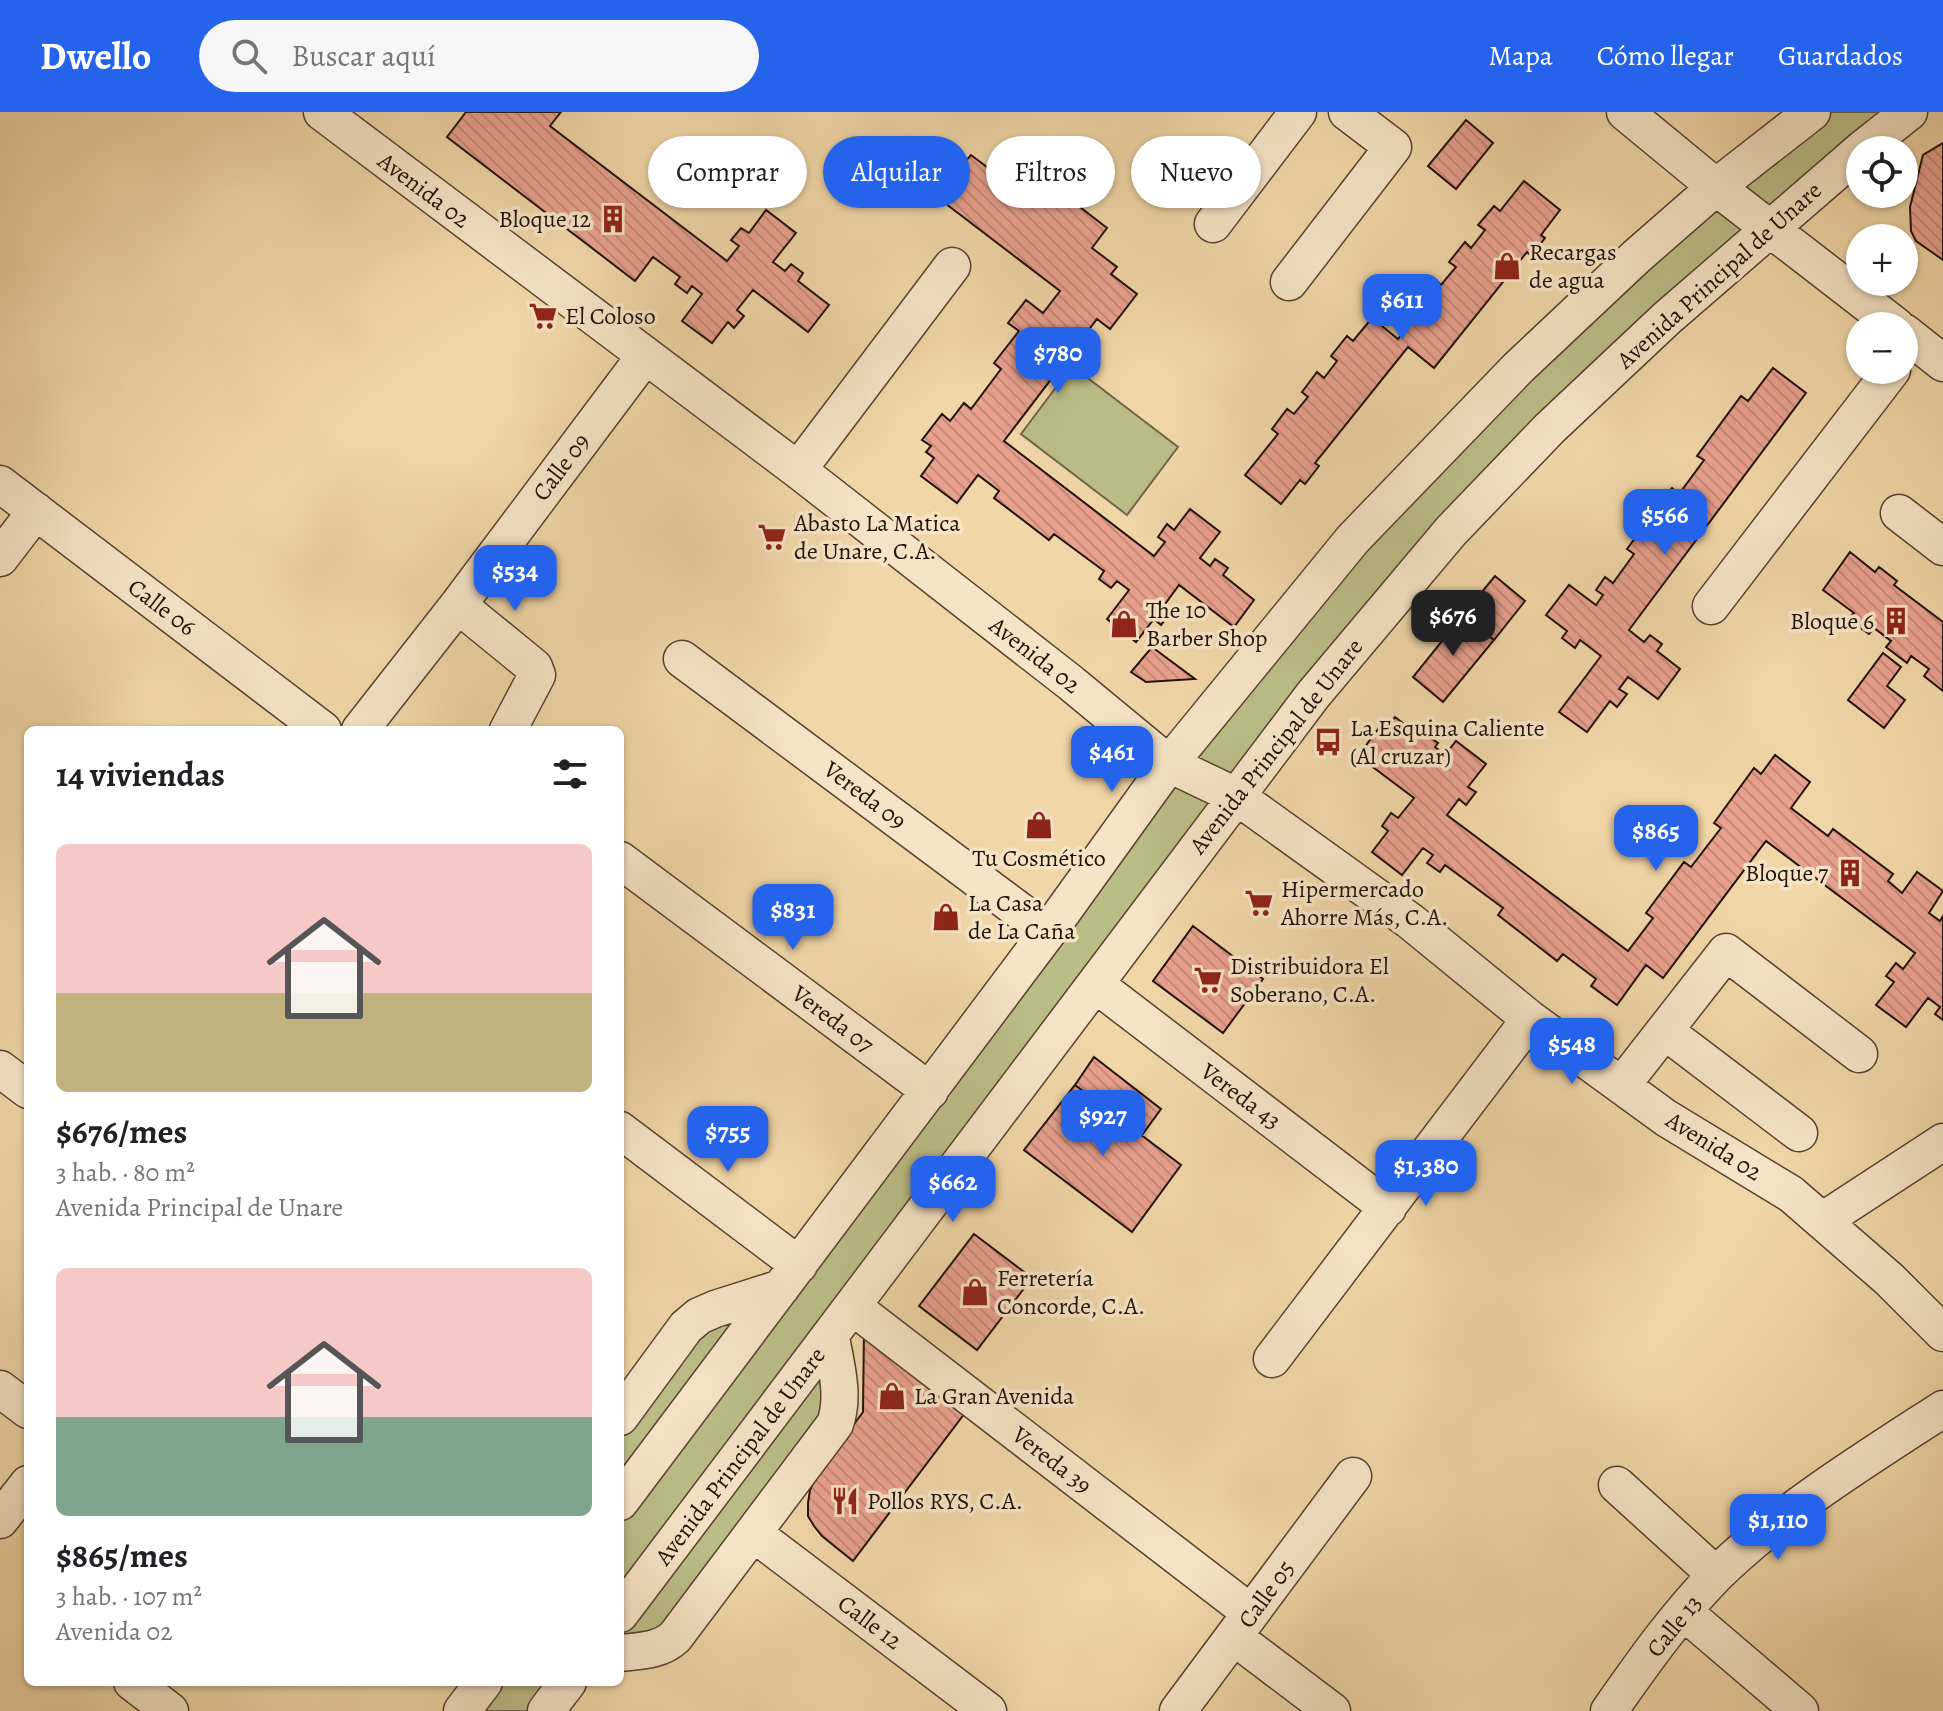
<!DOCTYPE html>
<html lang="es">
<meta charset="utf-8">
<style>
:root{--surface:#fff;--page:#f6f6f6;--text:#202124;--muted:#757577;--accent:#2563eb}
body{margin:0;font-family:Alegreya,serif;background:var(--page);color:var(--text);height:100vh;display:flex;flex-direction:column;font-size:30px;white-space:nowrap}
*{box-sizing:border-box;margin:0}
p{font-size:26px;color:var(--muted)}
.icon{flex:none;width:44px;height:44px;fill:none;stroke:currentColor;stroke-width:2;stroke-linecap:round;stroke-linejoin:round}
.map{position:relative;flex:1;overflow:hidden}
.details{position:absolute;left:24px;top:614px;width:600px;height:960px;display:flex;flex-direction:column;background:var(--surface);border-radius:12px;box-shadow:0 2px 6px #0004}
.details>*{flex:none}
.guide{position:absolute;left:648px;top:24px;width:760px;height:72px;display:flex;gap:16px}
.buttons{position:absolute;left:1846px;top:24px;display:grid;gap:16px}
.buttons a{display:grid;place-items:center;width:72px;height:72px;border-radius:50%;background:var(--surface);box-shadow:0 2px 6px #0004;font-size:40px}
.price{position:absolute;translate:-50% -68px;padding:0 18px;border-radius:16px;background:var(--accent);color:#fff;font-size:26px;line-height:52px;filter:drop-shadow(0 2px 4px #0008)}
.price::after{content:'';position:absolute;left:50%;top:48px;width:24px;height:18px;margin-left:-12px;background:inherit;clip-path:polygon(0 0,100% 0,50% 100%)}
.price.on{background:#222;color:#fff}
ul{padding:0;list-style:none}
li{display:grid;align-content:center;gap:16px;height:424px;padding:0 32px}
li span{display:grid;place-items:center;height:248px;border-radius:12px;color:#555}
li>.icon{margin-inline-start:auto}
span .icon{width:144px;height:144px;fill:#fffc;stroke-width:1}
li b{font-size:34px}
h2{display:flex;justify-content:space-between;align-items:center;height:96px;padding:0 32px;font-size:34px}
.pill{padding:0 28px;border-radius:36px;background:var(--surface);box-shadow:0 2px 6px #0004;font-size:28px;line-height:72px}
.pill.on{background:var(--accent);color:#fff}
header{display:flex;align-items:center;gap:48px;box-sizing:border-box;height:112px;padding:0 40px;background:var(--accent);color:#fff}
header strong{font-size:38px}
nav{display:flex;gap:44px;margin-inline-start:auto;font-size:28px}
.search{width:560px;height:72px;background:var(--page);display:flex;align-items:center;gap:20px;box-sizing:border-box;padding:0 28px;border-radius:44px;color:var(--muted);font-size:30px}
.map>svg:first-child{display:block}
.green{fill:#bbbd87;stroke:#6e6748;stroke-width:2}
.building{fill:url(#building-back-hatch);stroke:#22110a;stroke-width:2}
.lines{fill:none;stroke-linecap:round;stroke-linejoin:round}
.minor-casing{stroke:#564231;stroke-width:39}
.minor{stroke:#f6e4c6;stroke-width:36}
.labels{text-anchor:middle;stroke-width:7;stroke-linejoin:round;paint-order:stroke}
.street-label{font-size:24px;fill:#22110a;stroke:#f6e4c6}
.poi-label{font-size:24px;fill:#22110a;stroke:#f6e4c6;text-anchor:start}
</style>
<header>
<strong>Dwello</strong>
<div class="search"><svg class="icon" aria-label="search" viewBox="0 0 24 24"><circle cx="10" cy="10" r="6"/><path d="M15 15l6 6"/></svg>Buscar aquí</div>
<nav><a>Mapa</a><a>Cómo llegar</a><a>Guardados</a></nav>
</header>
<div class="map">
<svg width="1943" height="1599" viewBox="0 0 1943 1599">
<defs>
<pattern id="building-back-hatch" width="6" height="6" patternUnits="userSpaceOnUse" patternTransform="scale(2)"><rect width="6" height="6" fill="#e8a18f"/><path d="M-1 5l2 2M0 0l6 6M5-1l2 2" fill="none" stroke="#c78a7a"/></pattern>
</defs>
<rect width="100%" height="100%" fill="#f1d6a7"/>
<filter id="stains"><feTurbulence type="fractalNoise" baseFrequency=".0025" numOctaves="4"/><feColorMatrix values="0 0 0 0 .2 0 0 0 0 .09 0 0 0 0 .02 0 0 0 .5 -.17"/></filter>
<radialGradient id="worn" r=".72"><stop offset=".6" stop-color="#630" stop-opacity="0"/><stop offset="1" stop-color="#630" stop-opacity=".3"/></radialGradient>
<path class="green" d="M1812,0H1909L1451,419L853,1195L841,1285L675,1525L620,1541V1305L686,1215L781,1176L1353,427Z
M1072,254L1178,335L1127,403L1021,322Z
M484,1570H568L546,1599H462Z"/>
<path class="building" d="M561,0L550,14L727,149L739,134L731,128L741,116L749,121L766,98L796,121L773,150L785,159L791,152L803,161L798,169L829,193L808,220L753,178L737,198L744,204L734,216L728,210L712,231L682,209L702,182L692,174L687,181L675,172L680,165L653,145L635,169L447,25L466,0Z
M1466,8L1493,31L1456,77L1428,54Z
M1943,31V148L1916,129L1911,119L1910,95L1923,43Z
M947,36L965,50L971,43L999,64L1014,44L1107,116L1092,136L1117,155L1111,162L1137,182L1110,217L1097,207L1004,329L1154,444L1165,430L1158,425L1167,412L1174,418L1190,397L1220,420L1200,446L1210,454L1215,447L1228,456L1223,463L1254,488L1234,515L1179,473L1163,495L1171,500L1161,513L1154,507L1136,530L1107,507L1129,478L1117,469L1111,476L1099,467L1104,459L1054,422L1049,428L994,386L999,379L978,363L957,391L921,364L934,346L926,340L931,334L922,328L942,302L950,309L964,291L971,297L1001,257L994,251L1019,219L1008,211L1026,188L1043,201L1060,179L920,72Z
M1524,69L1560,98L1541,123L1545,126L1531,144L1527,140L1434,256L1408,235L1315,351L1319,354L1305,372L1300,368L1281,392L1245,363L1278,322L1272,317L1287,297L1294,302L1308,285L1302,280L1317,260L1324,266L1337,249L1331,244L1347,224L1353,229L1372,206L1398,227L1426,192L1419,187L1435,167L1441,173L1456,155L1449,150L1465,130L1471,136L1485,118L1478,113L1494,94L1500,99Z
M1773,256L1806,281L1629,518L1644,530L1650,523L1662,532L1657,539L1680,557L1658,587L1628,565L1619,577L1627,582L1617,595L1610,589L1587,620L1559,600L1601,544L1580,528L1575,536L1562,526L1567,519L1546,503L1569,473L1596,493L1603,483L1596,478L1605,465L1613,471L1634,442L1627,437L1672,376L1679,382L1704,348L1697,344L1741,284L1748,289Z
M1850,440L1875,460L1879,455L1897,469L1894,473L1943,510V579L1924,564L1929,557L1911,544L1907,551L1886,535L1891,529L1874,516L1869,522L1848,507L1854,501L1823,478Z
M1495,464L1525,489L1494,528L1463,503Z
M1463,503L1494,528L1443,590L1413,565Z
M1152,535L1195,567L1146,570L1131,560Z
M1883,541L1901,555L1887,574L1905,588L1884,616L1848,588Z
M1395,605L1421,625L1424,621L1438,631L1435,635L1445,643L1456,629L1486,652L1468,675L1476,680L1466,693L1459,687L1447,703L1628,839L1653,806L1646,801L1684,750L1691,755L1721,716L1714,711L1754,656L1761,662L1775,643L1810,670L1791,696L1828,724L1833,717L1893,762L1888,769L1902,781L1917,760L1943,779L1929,801L1940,809L1943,804V908L1935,902L1940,895L1928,886L1906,915L1876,893L1894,870L1886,864L1896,851L1903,857L1915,841L1766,729L1663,866L1646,853L1617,893L1591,874L1596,867L1563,842L1557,849L1498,803L1503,796L1445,753L1440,760L1427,751L1433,743L1423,736L1402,763L1372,740L1388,719L1382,714L1391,701L1398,706L1414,686L1358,644L1379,616L1384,620Z
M1193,814L1263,867L1223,921L1153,869Z
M1094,945L1161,997L1142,1023L1075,973Z
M1075,973L1181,1053L1132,1120L1024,1038Z
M974,1122L1032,1166L977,1238L919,1194Z
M864,1217L968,1297L853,1449L822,1424L814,1414L808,1404V1391L810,1378L817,1362L863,1300Z"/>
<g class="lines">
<defs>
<path id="minor" d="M322,0L798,358L1071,571L1169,652L1236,684L1410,809L1530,907L1666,1006L1791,1082L1889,1167L1943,1221
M1625,0L1716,75L1896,214
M1861,38L1909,0
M1213,112L1298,0
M1289,170L1393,35L1347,0
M1904,220L1943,251
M798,358L952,154
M0,372L323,618
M1899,401L1943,435
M0,446L36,399
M458,493L534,555L537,563L508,618
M1711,494L1892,258
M682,547L1048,820
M360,618L458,493L645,244
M620,748L930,979
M1095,872L1388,1096
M1666,920L1799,1021
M0,957L28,978
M1622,973L1726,840L1859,942
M620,1018L799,1153
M1822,1109L1943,1030
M853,1195L1251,1501
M1272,1247L1530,907
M0,1277L28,1298
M620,1305L686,1215L699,1204L715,1197L781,1176
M1617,1373L1716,1463
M620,1390L1048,820L1169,652L1353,427L1518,256L1637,144L1716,75L1812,0
M0,1408L28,1372
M753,1421L988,1599
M1684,1500L1800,1599
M620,1502L1313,583L1451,419L1550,316L1667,206L1860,39
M1234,1525L1332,1599
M620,1541C640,1539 660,1539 675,1525L835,1312C845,1284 836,1254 831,1225
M132,1570L170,1599
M462,1599L484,1570
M546,1599L568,1570
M1178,1599L1353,1364
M1609,1599C1642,1552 1675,1505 1715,1464C1777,1402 1869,1345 1943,1297"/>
</defs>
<use href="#minor" class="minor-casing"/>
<use href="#minor" class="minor"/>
</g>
<defs>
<symbol id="building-bare" viewBox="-9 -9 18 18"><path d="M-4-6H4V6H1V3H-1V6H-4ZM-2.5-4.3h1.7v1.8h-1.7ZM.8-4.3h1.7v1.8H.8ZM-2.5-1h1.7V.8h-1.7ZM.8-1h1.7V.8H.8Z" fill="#8f2418" stroke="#f6e4c6" stroke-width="2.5" paint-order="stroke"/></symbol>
<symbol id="shop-bare" viewBox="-9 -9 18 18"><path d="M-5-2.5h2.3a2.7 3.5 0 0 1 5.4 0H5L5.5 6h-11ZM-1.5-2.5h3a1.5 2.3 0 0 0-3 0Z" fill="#8f2418" stroke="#f6e4c6" stroke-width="2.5" paint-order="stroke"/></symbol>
<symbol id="supermarket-bare" viewBox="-9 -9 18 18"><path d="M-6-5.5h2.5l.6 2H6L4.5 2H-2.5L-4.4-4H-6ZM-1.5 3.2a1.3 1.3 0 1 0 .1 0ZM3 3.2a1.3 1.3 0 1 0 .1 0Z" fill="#8f2418" stroke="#f6e4c6" stroke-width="2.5" paint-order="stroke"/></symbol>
<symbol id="bus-bare" viewBox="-9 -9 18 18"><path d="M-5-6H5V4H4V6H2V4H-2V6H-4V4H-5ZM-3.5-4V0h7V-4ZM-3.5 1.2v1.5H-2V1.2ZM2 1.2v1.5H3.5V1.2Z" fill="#8f2418" stroke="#f6e4c6" stroke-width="2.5" paint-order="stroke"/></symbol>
<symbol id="restaurant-bare" viewBox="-9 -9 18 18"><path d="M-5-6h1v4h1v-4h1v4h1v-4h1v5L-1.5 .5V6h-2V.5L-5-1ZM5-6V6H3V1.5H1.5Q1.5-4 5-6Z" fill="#8f2418" stroke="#f6e4c6" stroke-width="2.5" paint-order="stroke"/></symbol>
</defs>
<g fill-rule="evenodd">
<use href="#building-bare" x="593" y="87" width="40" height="40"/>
<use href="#shop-bare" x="1487" y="134" width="40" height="40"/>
<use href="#supermarket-bare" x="523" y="184" width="40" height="40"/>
<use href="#supermarket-bare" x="752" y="405" width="40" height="40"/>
<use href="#building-bare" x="1876" y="489" width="40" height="40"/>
<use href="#shop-bare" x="1104" y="492" width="40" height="40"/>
<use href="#bus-bare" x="1308" y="610" width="40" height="40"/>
<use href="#shop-bare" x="1019" y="693" width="40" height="40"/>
<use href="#building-bare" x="1830" y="741" width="40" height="40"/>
<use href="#supermarket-bare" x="1239" y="771" width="40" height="40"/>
<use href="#shop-bare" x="926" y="785" width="40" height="40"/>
<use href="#supermarket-bare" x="1188" y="848" width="40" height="40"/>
<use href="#shop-bare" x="955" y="1160" width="40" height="40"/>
<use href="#shop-bare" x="872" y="1264" width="40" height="40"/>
<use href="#restaurant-bare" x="825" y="1369" width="40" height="40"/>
</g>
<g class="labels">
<g class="street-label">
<text transform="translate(424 78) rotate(37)" y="8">Avenida 02</text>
<text transform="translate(1719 163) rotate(-42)" y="8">Avenida Principal de Unare</text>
<text transform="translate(561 355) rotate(-53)" y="8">Calle 09</text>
<text transform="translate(162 495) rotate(37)" y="8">Calle 06</text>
<text transform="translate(1035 543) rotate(38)" y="8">Avenida 02</text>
<text transform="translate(1276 634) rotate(-52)" y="8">Avenida Principal de Unare</text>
<text transform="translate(865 683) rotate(37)" y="8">Vereda 09</text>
<text transform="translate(833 907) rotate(37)" y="8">Vereda 07</text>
<text transform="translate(1241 984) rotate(37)" y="8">Vereda 43</text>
<text transform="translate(1714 1034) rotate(32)" y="8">Avenida 02</text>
<text transform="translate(740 1344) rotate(-53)" y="8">Avenida Principal de Unare</text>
<text transform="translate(1052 1348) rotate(38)" y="8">Vereda 39</text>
<text transform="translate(1266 1482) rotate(-54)" y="8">Calle 05</text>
<text transform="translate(870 1510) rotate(37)" y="8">Calle 12</text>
<text transform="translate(1674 1514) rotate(-51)" y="8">Calle 13</text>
</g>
<g class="poi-label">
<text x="591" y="115" text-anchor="end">Bloque 12</text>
<text x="1529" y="148">Recargas<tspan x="1529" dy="28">de agua</tspan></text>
<text x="565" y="212">El Coloso</text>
<text x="794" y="419">Abasto La Matica<tspan x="794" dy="28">de Unare, C.A.</tspan></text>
<text x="1146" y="506">The 10<tspan x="1146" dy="28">Barber Shop</tspan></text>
<text x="1874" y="517" text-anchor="end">Bloque 6</text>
<text x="1350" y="624">La Esquina Caliente<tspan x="1350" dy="28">(Al cruzar)</tspan></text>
<text x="1039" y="754" text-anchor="middle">Tu Cosmético</text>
<text x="1828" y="769" text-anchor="end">Bloque 7</text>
<text x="1281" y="785">Hipermercado<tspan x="1281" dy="28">Ahorre Más, C.A.</tspan></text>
<text x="968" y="799">La Casa<tspan x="968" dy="28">de La Caña</tspan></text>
<text x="1230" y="862">Distribuidora El<tspan x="1230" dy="28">Soberano, C.A.</tspan></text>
<text x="997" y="1174">Ferretería<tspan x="997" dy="28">Concorde, C.A.</tspan></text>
<text x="914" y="1292">La Gran Avenida</text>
<text x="867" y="1397">Pollos RYS, C.A.</text>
</g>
</g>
<rect width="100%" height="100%" filter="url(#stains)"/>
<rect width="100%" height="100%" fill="url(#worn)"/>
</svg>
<div class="buttons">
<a><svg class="icon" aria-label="locate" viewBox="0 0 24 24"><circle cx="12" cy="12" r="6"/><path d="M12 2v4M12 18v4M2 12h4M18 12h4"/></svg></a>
<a>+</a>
<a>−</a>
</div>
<b class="price" style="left:1402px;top:230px">$611</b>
<b class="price" style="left:1058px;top:283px">$780</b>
<b class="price" style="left:1665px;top:445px">$566</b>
<b class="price" style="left:515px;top:501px">$534</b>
<b class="price on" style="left:1453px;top:546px">$676</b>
<b class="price" style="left:1112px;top:682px">$461</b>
<b class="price" style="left:1656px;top:761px">$865</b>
<b class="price" style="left:793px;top:840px">$831</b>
<b class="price" style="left:1572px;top:974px">$548</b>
<b class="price" style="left:1103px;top:1046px">$927</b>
<b class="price" style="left:728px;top:1062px">$755</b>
<b class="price" style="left:1426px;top:1096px">$1,380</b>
<b class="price" style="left:953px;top:1112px">$662</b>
<b class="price" style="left:1778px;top:1450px">$1,110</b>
<div class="guide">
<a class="pill">Comprar</a>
<a class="pill on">Alquilar</a>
<a class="pill">Filtros</a>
<a class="pill">Nuevo</a>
</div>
<section class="details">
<h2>14 viviendas<svg class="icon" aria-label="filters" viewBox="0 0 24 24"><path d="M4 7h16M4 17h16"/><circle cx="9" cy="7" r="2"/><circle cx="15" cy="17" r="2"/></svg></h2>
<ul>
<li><span style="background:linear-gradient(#f6c9c9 60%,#c2b280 0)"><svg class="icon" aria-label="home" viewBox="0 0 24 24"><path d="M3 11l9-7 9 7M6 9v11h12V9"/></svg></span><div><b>$676/mes</b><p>3 hab. · 80 m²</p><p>Avenida Principal de Unare</p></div></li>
<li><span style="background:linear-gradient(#f6c9c9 60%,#7fa58c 0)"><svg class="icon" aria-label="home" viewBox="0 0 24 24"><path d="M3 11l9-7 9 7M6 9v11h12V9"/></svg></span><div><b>$865/mes</b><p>3 hab. · 107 m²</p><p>Avenida 02</p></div></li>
</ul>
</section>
</div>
